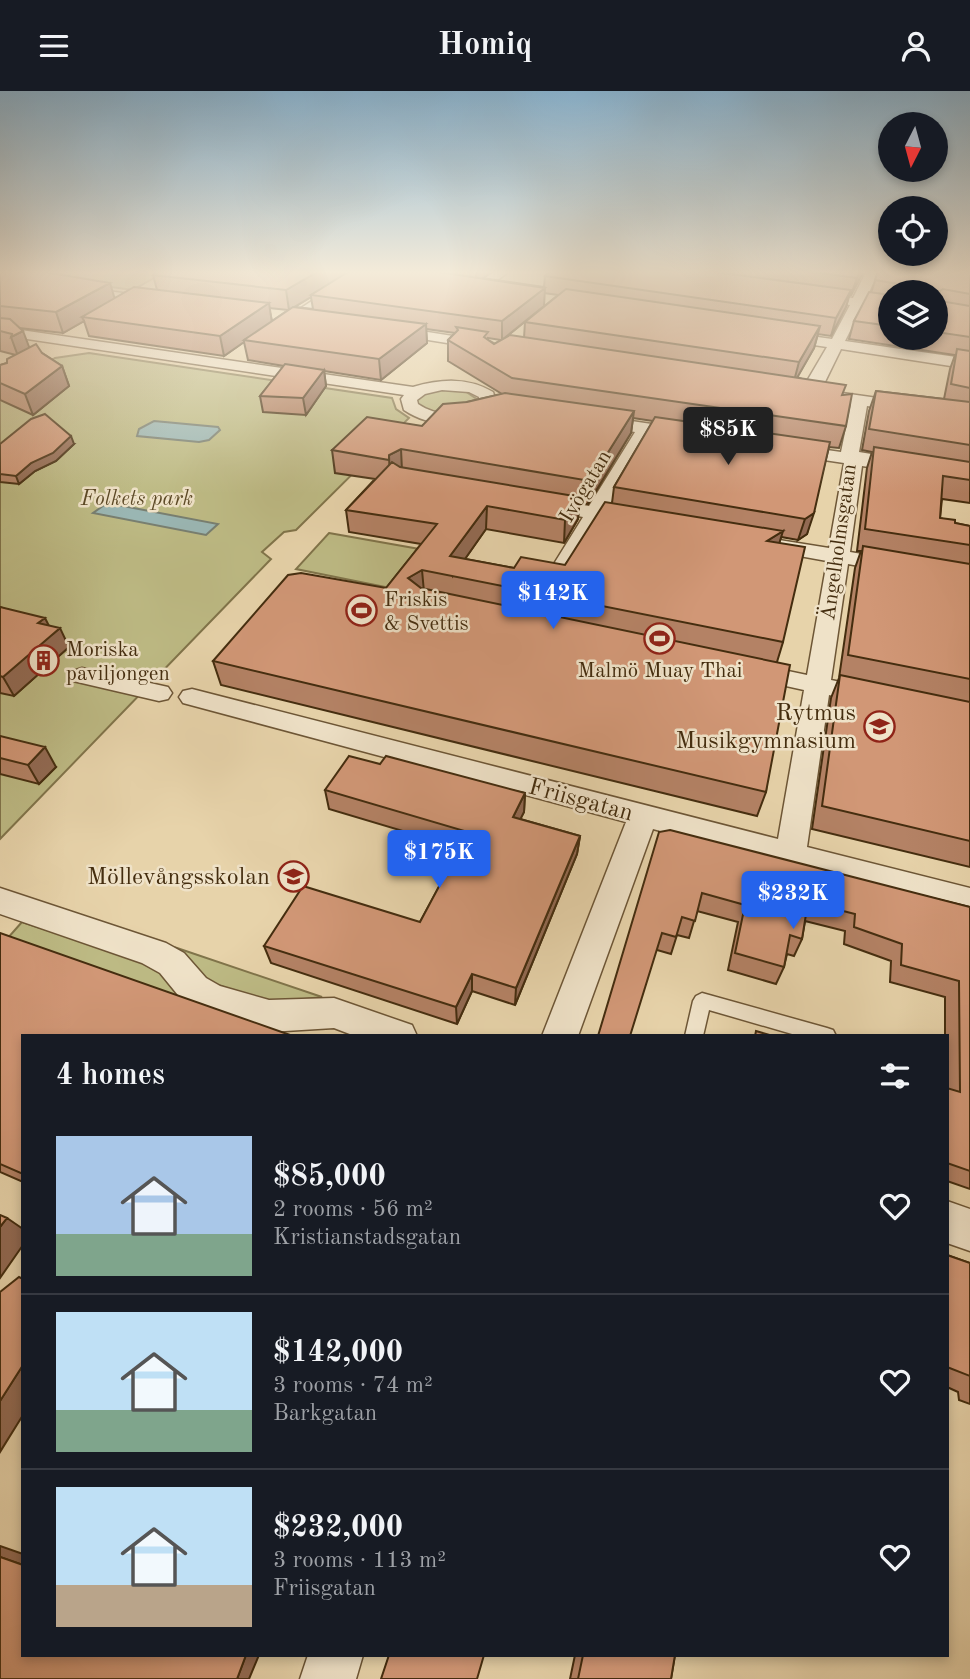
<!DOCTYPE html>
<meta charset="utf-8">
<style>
:root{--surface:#171b24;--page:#242831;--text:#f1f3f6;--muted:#9ea1a6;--line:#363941;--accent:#2563eb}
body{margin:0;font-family:"Old Standard TT",serif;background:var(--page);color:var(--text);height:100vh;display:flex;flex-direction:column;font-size:26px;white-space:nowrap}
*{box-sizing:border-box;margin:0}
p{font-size:23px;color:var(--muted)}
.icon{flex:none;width:38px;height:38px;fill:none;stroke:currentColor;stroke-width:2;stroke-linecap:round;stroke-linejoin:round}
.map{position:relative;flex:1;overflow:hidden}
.details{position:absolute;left:21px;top:943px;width:928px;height:623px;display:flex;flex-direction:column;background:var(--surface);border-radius:0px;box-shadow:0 4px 10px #0003}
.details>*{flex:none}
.needle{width:46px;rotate:186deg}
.controls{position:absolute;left:878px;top:21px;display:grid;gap:14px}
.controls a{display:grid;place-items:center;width:70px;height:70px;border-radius:50%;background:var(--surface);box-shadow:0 4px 10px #0003;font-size:35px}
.price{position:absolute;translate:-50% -60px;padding:0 16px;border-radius:7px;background:var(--accent);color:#fff;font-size:23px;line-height:46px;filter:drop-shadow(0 2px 4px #0008)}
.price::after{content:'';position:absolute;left:50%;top:42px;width:21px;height:16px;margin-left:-10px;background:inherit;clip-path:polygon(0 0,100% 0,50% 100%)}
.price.selected{background:#222;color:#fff}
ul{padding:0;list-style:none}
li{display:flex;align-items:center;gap:21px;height:175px;padding:0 35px}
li+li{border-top:2px solid var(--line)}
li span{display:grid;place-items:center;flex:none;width:196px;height:140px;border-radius:0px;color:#555}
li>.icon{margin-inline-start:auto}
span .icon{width:84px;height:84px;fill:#fffc;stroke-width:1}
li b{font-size:30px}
h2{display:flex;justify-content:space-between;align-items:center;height:84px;padding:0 35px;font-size:30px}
header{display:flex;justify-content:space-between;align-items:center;height:91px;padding:0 35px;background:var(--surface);font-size:32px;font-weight:600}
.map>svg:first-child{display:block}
.green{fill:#bdba84;stroke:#80744a;stroke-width:2}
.water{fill:#9ab6b3;stroke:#787f71;stroke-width:2}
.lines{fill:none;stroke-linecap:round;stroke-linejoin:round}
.lane-casing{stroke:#6d5636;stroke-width:3}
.street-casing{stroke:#6d5636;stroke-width:3}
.lane{fill:#efe2c8;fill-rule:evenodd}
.street{fill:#efe2c8;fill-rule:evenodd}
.wall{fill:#b48265;stroke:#442d0f;stroke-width:2;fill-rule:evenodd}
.shaded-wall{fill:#926a53;stroke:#442d0f;stroke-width:2}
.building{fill:#d19776;stroke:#442d0f;stroke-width:2}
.labels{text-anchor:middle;stroke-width:5;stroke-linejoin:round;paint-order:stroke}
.far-street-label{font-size:21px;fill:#442d0f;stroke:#efe2c8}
.far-park-label{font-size:21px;font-style:italic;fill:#5c4926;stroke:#efe2c8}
.far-poi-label{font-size:21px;fill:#442d0f;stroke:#efe2c8;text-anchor:start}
.poi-label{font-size:24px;fill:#442d0f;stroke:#efe2c8;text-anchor:end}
.street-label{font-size:24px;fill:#442d0f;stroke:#efe2c8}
</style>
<header><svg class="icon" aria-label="menu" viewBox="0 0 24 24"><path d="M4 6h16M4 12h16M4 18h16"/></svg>Homiq<svg class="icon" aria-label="person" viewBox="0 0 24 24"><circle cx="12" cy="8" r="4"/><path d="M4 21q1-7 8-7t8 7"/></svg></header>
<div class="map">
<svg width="970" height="1588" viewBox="0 0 970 1588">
<rect width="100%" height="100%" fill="#e7d3aa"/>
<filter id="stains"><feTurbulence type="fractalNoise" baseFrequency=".00286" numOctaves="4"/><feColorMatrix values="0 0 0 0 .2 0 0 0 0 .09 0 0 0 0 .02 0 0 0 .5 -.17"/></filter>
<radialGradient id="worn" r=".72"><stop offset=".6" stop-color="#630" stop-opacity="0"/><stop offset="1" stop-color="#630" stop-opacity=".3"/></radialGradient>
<path class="green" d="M52,181H164L133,199L104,195Z
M89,262L392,307L396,318L409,327L296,439L284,441L262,461L271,468L0,748V299L55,267Z
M445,298L465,300L478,309L456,323L425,321L414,309L423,302Z
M329,442L425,459L395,498L296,478Z
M22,831L145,871L160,879L180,908L6,849Z
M177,857L322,906L268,912L204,889Z"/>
<path class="water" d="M154,330L218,336L220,339L209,349L199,351L137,345L139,338Z
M107,412L218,433L206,444L93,422Z"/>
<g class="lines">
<defs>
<path id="lane" d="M702,902L827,937L833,939L836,945H799L709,919L703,945H685L693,910L696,905Z"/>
<path id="street" d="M20,181H36L92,198L161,207L168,211L161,215C123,210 48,208 20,181Z
M356,181H371L275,245L270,246L263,242Z
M494,181H508L481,202H471V196Z
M866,181H878L866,208L891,212V220L862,216L845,250L970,268V278L841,258L821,299L970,320V330L867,315L859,361L970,379V391L862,375L850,461L970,481V495L848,473L831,589L885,600L889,606L885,612L876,614L829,604L807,756L970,797V823L653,738L578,945H542L626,731L183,612L179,606L183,600L192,598L778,748L804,599L736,584L733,579L736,574L745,571L807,584L827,470L761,458L751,452L761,446L829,457L844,372L784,363L775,358L784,353L841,361L851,313L808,307L800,302L827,256L774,248L767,244L774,240L832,248L850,214L804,208L797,204L804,200L853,207Z
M383,234L491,251L498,255L491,259L378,241L376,238Z
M0,236L413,296C441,288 467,286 493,301L497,313C476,340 430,337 404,319L401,308L404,304L0,244ZM442,299L469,301L479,306L480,312C462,326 437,326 418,313L417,309L425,303Z
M591,324L692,339L701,344L692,349L651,343L607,418L645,426L648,430L638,436L601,429L571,481L563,483L552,476L583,426L530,416L527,412L537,406L589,415L635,341L585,333L582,329L585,325Z
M82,577L168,596L172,602L168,608L159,610L73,590L69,585L73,580Z
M0,797L166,852L184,862L206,887L220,895L269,909L334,907L412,934L417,945H355L334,937L269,941L199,918L182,909L160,882L142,872L0,823Z
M947,1110L970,1118V1160L947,1152Z
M308,1564H363L356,1588H300Z"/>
</defs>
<use href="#lane" class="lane-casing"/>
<use href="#street" class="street-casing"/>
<use href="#lane" class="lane"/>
<use href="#street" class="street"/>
</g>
<path class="wall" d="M0,181L114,207L157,199L153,184L158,181H492L482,187L544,196L545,185L549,181H863L851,204H849L846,216L831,245L818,243L814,257L797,286L842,304L846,335L839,357L829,356L807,443L798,449L781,446L779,452L783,551L777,571L766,701L757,725L221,594L213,570L386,497L421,453L349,441L346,419L375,388L335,382L332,359L422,335L467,311L502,303L448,270V249L455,242L426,238L427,252L381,289L324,280L326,295L306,324L263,321L260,305L284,275L248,269L244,251L224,265L89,245L84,230L63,242L19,237L29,257L42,262L62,275L69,295L33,324L0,309V274L7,272L16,264L0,260ZM544,202L558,204L525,231L524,247H505L544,215ZM311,206L313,218L295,216ZM269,217L288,219L272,230ZM488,247L501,249L494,253L488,249ZM633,327L653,330L614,396L612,412L565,474L514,477L465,468L486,438L564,452L578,428L579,412L588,413L631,342Z
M878,181H970V412L942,408L940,427L955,432L970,435V776L812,738L831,607L839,587L855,477L861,460H857L867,377L872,361L862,359L869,320L876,300L944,308L950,278L955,264L849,248L854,230L871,202ZM891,201H936V247H891Z
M0,353H74L56,370L35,380L19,393L0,391Z
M0,516L49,535L69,556L14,605L0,602Z
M0,645L56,676L39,693L0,683Z
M380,673L525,702L524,721L520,728L580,745L577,763L515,914L472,900L457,933L271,872L264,855L420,831L460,757L329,718L325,699Z
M659,741L970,816V1098L947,1090V945H945V906L890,891L891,870L844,853L845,840L805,830L802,848L794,865L787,863L784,876L776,893L728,879L738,831L697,820L689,847L677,844L671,863L657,859Z
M0,842L23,945V1091L0,1081Z
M947,1164L970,1172V1313L959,1309L958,1301L947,1296Z
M575,1564H675L671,1588H570Z"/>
<path class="shaded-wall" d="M317,181H352L311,204V206L289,219L286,199Z
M476,181H492L476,192Z
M859,181H863L851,204L857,187Z
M110,192L116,212L82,226L84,230L63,242L56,221Z
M545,197L544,215L502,249V230Z
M851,199L846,216L831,245L836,227Z
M269,212L272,232L244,249V251L224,265L220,245Z
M426,233L427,252L381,289L379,268Z
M820,235L814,257L793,294L799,271Z
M23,240L31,261L19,268L11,246Z
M62,275L69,295L33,324L25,303Z
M324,279L326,295L306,324L303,307Z
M634,320L631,342L588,413L590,390Z
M71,345L74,353L56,370L35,380L19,393L16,385L31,372Z
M401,358L402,380L390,391L389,364Z
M580,406L578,428L564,452L565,429Z
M487,415L486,438L453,485L450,465Z
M814,422L807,443L798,449L805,428Z
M783,440L776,463L767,450Z
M422,479L424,501L408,487Z
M45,527L53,543L60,537L69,556L14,605L3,586L38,532Z
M45,656L56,676L39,693L28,674Z
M525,702L524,721L512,745L513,726Z
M580,745L577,763L515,914L516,897Z
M472,883V900L457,933L456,916Z
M7,1127L23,1138V1154L0,1187V1136Z
M23,1274V1324L0,1361V1310Z
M0,1455L23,1463V1474L0,1466Z
M246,1564H259L249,1588H237Z"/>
<path class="building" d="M0,181H45L110,192L56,221L0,215Z
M158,181H317L286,199L153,184Z
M348,181H439L545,197L502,230L311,204Z
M549,181H716L851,199L836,227L545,185Z
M812,181H859L857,187Z
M878,181H970V203L943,198L940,200V210L970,215V246L936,241V201H899V193L875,189Z
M134,196L269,212L220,245L82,226Z
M566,198L820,235L799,271L525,231Z
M869,201L891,204V235L854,230Z
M293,216L426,233L379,268L244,249Z
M0,227L10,228L23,240L11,246L12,243L0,240Z
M456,236L488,241L484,246L494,253L510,244L846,294L842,304L852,303L846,335L512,287L448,249L458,239Z
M36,253L42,262L62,275L25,303L0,292V274L7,272V268Z
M957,258L970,260V297L951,293Z
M285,273L324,279L303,307L260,305Z
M876,300L970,311V354L869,338Z
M505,302L634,320L590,390L401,358L389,364V369L332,359L367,326L422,335L443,313L467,311Z
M45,323L71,345L53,362L31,372L16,385L0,383V353L31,328Z
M655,326L830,351L814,422L805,428L614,396Z
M874,356L970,371V389L943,385L940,427L955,429V432L970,435V454L865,438Z
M392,371L400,376L580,406L565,429L487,415L450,465L514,477L521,466L565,474L605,411L783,440L767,450L805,456L783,551L422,479L408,487L421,497L790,574L766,701L213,570L288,484L301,482L386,497L437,433L346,419Z
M863,455L970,473V588L848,564Z
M0,516L45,527L38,532L60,537L3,586L0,585Z
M840,584L970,611V750L822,715Z
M0,645L45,656L28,674L0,667Z
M349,665L380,673L386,665L525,702L513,726L580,745L516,897L472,883L456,916L264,855L303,795L420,831L468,741L325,699Z
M670,739L970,816V1080L947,1072V997L960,1001L959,890L901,874L902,853L854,836L855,823L808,811L802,848L790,844L784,876L735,862L745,814L702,802L695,830L682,826L676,846L662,842L630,945H598L659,741Z
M0,842L293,945H23V1083L0,1073Z
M756,940L773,945H755Z
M0,1124L7,1127L0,1136Z
M947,1164L970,1172V1285L947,1276Z
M19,1186L23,1188V1274L0,1310V1201Z
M0,1466L23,1474V1564H246L237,1588H0Z
M389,1564H484L477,1588H381Z
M583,1564H675L671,1588H578Z"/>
<linearGradient id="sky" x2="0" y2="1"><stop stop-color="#89b5d3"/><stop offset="0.45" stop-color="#f4ebd9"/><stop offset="1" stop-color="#f4ebd9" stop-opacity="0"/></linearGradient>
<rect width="970" height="403" fill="url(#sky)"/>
<defs>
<symbol id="stadium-ring" viewBox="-11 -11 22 22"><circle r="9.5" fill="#efe2c8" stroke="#8f2418" stroke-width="1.5"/><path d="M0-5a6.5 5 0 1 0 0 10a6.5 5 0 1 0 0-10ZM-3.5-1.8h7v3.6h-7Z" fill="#8f2418"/></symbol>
<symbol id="building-ring" viewBox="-11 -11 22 22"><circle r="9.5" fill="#efe2c8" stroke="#8f2418" stroke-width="1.5"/><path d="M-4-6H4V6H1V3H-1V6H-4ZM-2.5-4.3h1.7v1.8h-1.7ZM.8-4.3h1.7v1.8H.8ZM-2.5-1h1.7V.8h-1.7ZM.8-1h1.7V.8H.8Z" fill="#8f2418"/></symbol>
<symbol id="school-ring" viewBox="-11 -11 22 22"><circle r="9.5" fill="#efe2c8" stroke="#8f2418" stroke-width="1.5"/><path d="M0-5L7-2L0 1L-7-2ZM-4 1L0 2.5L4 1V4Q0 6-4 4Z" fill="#8f2418"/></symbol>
</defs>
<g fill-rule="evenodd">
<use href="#stadium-ring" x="344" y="502" width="35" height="35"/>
<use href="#stadium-ring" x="642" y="530" width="35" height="35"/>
<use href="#building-ring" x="26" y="552" width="35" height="35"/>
<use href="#school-ring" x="862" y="618" width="35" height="35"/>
<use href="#school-ring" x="276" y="768" width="35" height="35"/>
</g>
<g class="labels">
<g class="far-street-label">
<text transform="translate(585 395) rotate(-59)" y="7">Ivögatan</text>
<text transform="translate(838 451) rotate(-82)" y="7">Ängelholmsgatan</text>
</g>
<g class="far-park-label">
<text x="137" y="414">Folkets park</text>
</g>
<g class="far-poi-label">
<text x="384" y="515">Friskis<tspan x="384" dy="24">&amp; Svettis</tspan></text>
<text x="66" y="565">Moriska<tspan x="66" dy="24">paviljongen</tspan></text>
<text x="660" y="586" text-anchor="middle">Malmö Muay Thai</text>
</g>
<g class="poi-label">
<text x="856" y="629">Rytmus<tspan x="856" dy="28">Musikgymnasium</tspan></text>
<text x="270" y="793">Möllevångsskolan</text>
</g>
<g class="street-label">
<text transform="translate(581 708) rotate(15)" y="8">Friisgatan</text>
</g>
</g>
<rect width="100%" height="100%" filter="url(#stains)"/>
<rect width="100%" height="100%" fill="url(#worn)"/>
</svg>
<div class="controls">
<a><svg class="needle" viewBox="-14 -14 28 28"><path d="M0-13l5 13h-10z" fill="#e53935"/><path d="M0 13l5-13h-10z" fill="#9ea1a6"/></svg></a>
<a><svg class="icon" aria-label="locate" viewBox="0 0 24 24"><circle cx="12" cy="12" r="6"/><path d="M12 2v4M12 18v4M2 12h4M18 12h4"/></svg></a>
<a><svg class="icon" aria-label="layers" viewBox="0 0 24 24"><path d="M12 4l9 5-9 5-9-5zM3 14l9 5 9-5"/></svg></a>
</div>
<b class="price selected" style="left:728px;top:376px">$85K</b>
<b class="price" style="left:553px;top:540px">$142K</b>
<b class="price" style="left:439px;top:799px">$175K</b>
<b class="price" style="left:793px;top:840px">$232K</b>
<section class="details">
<h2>4 homes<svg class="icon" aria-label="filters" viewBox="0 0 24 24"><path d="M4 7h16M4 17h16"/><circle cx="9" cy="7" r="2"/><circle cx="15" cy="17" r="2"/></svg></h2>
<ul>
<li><span style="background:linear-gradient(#a9c7e8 70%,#7fa58c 0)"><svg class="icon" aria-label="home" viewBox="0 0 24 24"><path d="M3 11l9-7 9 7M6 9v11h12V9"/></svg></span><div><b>$85,000</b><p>2 rooms · 56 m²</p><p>Kristianstadsgatan</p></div><svg class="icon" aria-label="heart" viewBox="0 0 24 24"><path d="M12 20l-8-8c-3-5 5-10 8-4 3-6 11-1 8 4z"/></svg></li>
<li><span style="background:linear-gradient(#bfe0f5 70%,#7fa58c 0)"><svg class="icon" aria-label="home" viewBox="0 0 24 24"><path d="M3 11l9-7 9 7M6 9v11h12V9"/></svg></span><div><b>$142,000</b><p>3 rooms · 74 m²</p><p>Barkgatan</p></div><svg class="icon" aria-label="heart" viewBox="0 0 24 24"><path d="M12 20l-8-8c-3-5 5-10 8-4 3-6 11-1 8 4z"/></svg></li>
<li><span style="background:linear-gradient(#bfe0f5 70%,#b9a48a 0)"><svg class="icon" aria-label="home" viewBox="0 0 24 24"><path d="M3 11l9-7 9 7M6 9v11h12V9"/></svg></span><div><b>$232,000</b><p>3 rooms · 113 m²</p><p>Friisgatan</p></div><svg class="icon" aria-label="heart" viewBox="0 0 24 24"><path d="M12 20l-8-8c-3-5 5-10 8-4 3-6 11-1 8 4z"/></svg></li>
</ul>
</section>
</div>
